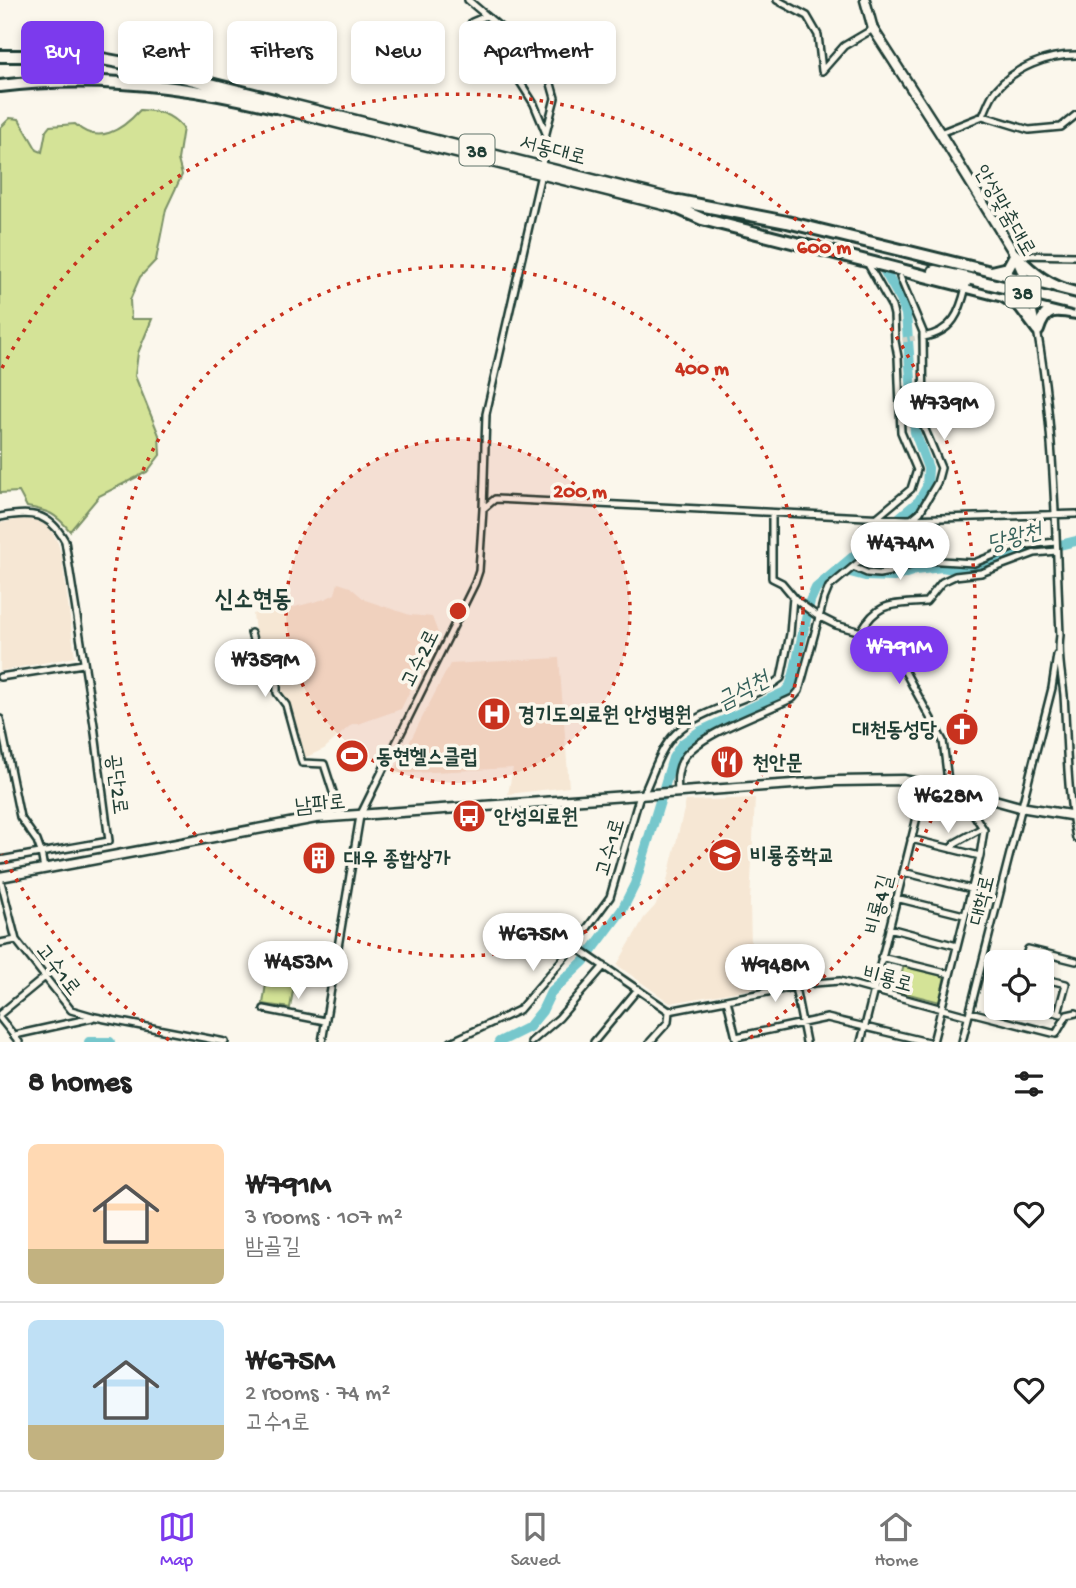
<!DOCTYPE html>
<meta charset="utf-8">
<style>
:root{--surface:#fff;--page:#f6f6f6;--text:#222;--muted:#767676;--line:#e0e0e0;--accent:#7c3aed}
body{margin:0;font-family:"Gochi Hand","Poor Story",sans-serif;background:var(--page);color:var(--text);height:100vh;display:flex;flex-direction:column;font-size:26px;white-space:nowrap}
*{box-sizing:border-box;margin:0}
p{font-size:23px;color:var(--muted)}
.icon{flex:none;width:38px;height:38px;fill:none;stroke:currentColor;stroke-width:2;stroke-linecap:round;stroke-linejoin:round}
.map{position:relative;height:1042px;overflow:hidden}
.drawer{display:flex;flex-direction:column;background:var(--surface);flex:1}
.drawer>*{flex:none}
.top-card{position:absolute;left:21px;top:21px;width:700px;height:63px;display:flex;gap:14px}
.buttons{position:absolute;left:984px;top:950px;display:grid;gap:14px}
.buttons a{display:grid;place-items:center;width:70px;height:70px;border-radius:10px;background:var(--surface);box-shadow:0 4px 10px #0003;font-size:35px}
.price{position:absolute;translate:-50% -60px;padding:0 16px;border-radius:24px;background:#fff;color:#222;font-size:23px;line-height:46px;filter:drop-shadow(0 2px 4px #0008)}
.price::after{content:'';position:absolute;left:50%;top:42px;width:21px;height:16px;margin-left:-10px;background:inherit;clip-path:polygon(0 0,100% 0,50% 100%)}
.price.current{background:var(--accent);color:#fff}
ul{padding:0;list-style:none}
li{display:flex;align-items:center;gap:21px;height:175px;padding:0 28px}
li+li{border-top:2px solid var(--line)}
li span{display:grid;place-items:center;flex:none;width:196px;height:140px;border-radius:10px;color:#555}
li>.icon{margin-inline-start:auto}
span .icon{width:84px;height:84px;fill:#fffc;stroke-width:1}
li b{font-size:30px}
h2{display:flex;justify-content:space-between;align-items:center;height:84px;padding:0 28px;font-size:30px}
.tag{padding:0 24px;border-radius:10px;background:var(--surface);box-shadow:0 4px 10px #0003;font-size:24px;line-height:63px}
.tag.current{background:var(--accent);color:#fff}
.menu{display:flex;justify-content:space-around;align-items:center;height:98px;border-top:2px solid var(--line);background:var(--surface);font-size:19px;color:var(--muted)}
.menu a{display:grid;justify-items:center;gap:4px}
.menu .current{color:var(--accent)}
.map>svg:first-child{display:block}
.built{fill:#f6e7d4}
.green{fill:#d4e397;stroke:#7a9066;stroke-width:2}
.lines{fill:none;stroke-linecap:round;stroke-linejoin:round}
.river{stroke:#76c7cc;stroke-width:10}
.street-tunnel{stroke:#cfd2c7;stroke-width:5;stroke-dasharray:5 2.5;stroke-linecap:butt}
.street-casing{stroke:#1f3d34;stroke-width:10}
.secondary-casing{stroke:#1f3d34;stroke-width:13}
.primary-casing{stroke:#1f3d34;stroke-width:14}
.highway-casing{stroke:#1f3d34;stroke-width:16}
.street{stroke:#fbf7ec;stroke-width:5}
.secondary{stroke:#fbf7ec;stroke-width:8}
.primary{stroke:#fbf7ec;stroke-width:9}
.highway{stroke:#fbf7ec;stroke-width:10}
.highway-bridge-casing{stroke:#1f3d34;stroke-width:16;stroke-linecap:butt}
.highway-bridge{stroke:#fbf7ec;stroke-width:10}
.ring{fill:none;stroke:#c8321e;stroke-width:3.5;stroke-dasharray:3.5 7}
.labels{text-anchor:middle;stroke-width:7;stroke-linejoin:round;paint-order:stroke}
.shield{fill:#fbf7ec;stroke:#61756b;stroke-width:2}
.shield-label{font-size:19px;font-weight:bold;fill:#1f3d34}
.street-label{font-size:21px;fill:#1f3d34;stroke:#fbf7ec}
.poi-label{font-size:21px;font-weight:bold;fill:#1f3d34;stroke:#fbf7ec;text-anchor:start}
.water-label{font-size:23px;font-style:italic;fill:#35605a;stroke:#fbf7ec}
.quarter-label{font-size:24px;font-weight:bold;fill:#1f3d34;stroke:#fbf7ec}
.centre{fill:#c8321e;stroke:#fbf7ec;stroke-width:3.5}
.ring-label{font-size:21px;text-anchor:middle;font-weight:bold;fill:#c8321e;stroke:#fbf7ec;stroke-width:7;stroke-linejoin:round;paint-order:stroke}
</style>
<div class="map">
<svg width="1076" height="1042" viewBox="0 0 1076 1042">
<rect width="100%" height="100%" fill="#fbf7ec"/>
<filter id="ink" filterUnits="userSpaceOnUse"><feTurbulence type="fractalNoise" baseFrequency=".0143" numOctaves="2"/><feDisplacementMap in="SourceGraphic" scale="14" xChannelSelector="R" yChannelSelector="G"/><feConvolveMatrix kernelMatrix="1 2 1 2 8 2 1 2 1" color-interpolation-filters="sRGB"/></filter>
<g filter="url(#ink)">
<path class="built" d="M19,519L36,520L50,528L58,543L62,558L75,657L0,671V523Z
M338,583L350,587L365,600L410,615L432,617L438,633L401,709L358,724H352L324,749L302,759L280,695V679L274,668L258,658L253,614L295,607L325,599L335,594Z
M559,658L569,787L508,794L513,768L393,774L450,664Z
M755,798L750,902L752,989L670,1003L617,965L644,918L655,906L666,885L686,801Z"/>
<path class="green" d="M140,110C159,111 170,113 183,128L178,160L182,175L166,209L156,260L140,277L130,300L131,319H152L138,353L135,376L159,435L160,455L147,472L99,496L70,531C55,513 49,511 27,507L19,492L0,493V128L10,118L19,119L37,150L42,152L46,131L50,126L75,124C98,146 122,130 140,110Z
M904,965L945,975L940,1002L897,991Z
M268,970L296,974L290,1008L263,1004Z"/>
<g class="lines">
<path class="river" d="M839,569L865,576L894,577L915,570L942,567L965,571L986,568L1023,554L1076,541
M89,1042H110
M499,1042L529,1027L542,1011L551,992L584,961L622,910L635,884L673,758L682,744L699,732L785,692L790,686L794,674L810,601L816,588L919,501L927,487L928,468L915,432L906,314L901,300L883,268"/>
<path class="street-tunnel" d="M895,341L923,337"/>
<defs>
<path id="street" d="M468,0L515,40L548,73L555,98L546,133L541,174L486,414L483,509
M777,0L807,16L818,35L822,71L844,46L873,29
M486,16L472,22L468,29L517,77L534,104L546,133
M983,116L1029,130L1061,127L1076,115
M940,133L983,116C987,107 990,97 996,90C1015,67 1047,55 1076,55
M1018,255L1076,256
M1032,304C1055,412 1055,525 1060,635C1057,655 1062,675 1064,695C1067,742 1067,791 1076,838
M923,337C953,332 960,312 966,287
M772,513V578L782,583L797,601L816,615L836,625L883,638L892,648L943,741L949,789
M0,517C30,511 49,512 65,541L94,725L109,841
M864,528L911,489L917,470L901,432L898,357L895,341L894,315L892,307L869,266
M853,567L920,512L937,483L941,468L924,427L923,332L900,277
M861,631C879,600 894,605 926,602L942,582L955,576L981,573L1035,553L1056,551
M251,633L258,658L271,670L277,680V693L286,705L302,763L324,764L341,817
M0,677L83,664
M0,719L20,817L37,841L41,852L44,869
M678,791C677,780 677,770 683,759C698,734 765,712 793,698L799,691L824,599L829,587L853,567L867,573L879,574L890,572L924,560L974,563L1017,546L1056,542
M643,795C653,775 659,749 676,733C705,706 751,702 781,678L790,634L793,597
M911,839L980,856
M951,849L955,843L982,828
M0,860L109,841
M903,872L971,889
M0,878L16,940L71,1010L95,1017L225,1042
M896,898L964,915
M889,928L957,946
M0,943L16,940
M574,946L669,1011L814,983L840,981L968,1016
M881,957L950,974
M1024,962L1028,949L1076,961
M1041,978L1066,984L1058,1013
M795,987L806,1042
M727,1000L737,1042
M1037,1008L1061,1014
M264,1009L325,1021
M970,1012L1056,1034L1067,1015L1076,1013
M0,1014L45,977
M0,1018L19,1042
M15,1035L92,1018
M736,1037L827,1018L928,1042
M322,1042L360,816L475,583L479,571L483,509L495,499L907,519L1076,514
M451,1042L519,1010L574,946L610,897L640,795
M531,1042L559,1018L604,966
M594,1042L638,989
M650,1042L668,1022L669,1011
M861,1042L925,785
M933,1042L980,856L984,830L959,791
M962,1042L1052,688L1057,655"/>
<path id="secondary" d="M865,0L873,29L940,133L1015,255L1027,283
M0,877L316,818L836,781L903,780L969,793L1020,807L1076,816"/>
<path id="primary" d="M274,100L679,201
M274,107L677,208"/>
<path id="highway" d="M0,56H86L135,65L274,100
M0,86C93,75 184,85 274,107
M679,201L787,222L991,272L1008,268L1015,255C1033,274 1050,287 1076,293
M677,208L702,219L1003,296L1020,306L1038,330
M934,271L971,279
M992,273L1048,286
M1012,298L1062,310
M1038,330C1045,307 1055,309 1076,313"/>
</defs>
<use href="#street" class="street-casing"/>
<use href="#secondary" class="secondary-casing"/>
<use href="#primary" class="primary-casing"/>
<use href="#highway" class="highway-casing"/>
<use href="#street" class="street"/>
<use href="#secondary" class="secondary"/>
<use href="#primary" class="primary"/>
<use href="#highway" class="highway"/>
<defs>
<path id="highway-bridge" d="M971,279L1076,305"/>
</defs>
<use href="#highway-bridge" class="highway-bridge-casing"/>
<use href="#highway-bridge" class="highway-bridge"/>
</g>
</g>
<circle cx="458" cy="611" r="172" fill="#c8321e" fill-opacity=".12"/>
<g class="ring">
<circle cx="458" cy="611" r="172"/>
<circle cx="458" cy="611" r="345"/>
<path d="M169 1040A517 517 0 0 1 2 854M2 368A517 517 0 1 1 747 1040"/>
</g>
<defs>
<symbol id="hospital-disc" viewBox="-11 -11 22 22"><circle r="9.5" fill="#c8321e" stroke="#fbf7ec"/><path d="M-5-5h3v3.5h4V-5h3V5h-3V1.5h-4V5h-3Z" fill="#fff"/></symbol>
<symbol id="church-disc" viewBox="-11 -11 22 22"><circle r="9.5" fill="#c8321e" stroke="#fbf7ec"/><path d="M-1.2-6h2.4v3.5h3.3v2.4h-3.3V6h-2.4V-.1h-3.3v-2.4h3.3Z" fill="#fff"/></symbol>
<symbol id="stadium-disc" viewBox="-11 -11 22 22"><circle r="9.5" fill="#c8321e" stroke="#fbf7ec"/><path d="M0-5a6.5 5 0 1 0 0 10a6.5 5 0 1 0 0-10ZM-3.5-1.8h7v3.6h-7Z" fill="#fff"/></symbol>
<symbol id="restaurant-disc" viewBox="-11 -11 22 22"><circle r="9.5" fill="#c8321e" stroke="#fbf7ec"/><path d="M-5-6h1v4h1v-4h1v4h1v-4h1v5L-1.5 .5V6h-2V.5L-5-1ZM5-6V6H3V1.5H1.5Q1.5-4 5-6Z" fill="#fff"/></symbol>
<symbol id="bus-disc" viewBox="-11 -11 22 22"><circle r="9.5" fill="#c8321e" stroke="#fbf7ec"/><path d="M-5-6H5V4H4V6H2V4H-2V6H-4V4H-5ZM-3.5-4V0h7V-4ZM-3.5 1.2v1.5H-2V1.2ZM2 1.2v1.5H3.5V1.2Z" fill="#fff"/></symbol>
<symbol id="school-disc" viewBox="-11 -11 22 22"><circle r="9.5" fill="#c8321e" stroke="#fbf7ec"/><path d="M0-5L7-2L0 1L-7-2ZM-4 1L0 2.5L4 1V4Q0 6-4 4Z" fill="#fff"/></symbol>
<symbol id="building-disc" viewBox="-11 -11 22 22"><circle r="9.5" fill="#c8321e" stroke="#fbf7ec"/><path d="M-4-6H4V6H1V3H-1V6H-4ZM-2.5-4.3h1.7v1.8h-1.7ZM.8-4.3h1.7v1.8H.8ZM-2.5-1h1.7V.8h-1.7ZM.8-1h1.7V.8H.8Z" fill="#fff"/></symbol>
</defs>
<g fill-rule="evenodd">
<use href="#hospital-disc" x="475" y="695" width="38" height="38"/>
<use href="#church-disc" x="943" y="710" width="38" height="38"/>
<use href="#stadium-disc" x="333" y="737" width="38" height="38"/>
<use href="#restaurant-disc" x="708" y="743" width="38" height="38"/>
<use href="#bus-disc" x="450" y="797" width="38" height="38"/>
<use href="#school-disc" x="706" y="836" width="38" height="38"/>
<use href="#building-disc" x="300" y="839" width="38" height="38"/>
</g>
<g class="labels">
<g class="shield">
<rect x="459.5" y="134.5" width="35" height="31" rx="5"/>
<rect x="1005.5" y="276.5" width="35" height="31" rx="5"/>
</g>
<g class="shield-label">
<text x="477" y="157">38</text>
<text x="1023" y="299">38</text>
</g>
<g class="street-label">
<text transform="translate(553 149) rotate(14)" y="7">서동대로</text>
<text transform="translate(1006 210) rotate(60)" y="7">안성맞춤대로</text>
<text transform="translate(419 658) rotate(-64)" y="7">고수2로</text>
<text transform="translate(118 784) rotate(83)" y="7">공단2로</text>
<text transform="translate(320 803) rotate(-6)" y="7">남파로</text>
<text transform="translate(609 847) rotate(-74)" y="7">고수1로</text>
<text transform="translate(981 900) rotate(-76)" y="7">대학로</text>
<text transform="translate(878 904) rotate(-76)" y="7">비룡4길</text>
<text transform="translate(59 969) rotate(52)" y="7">고수1로</text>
<text transform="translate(888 978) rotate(15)" y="7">비룡로</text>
</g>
<g class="poi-label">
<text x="518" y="721">경기도의료원 안성병원</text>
<text x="937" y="736" text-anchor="end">대천동성당</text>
<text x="376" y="763">동현헬스클럽</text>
<text x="752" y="769">천안문</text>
<text x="494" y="823">안성의료원</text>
<text x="750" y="862">비룡중학교</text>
<text x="344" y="865">대우 종합상가</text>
</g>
<g class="water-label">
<text transform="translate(1014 536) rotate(-15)" y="8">당왕천</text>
<text transform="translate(742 689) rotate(-28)" y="8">금석천</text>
</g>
<g class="quarter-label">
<text x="253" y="606">신소현동</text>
</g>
</g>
<circle cx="458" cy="611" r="10" class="centre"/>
<g class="ring-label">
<text x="824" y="253">600 m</text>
<text x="702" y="374">400 m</text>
<text x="580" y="497">200 m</text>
</g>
</svg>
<div class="buttons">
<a><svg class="icon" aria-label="locate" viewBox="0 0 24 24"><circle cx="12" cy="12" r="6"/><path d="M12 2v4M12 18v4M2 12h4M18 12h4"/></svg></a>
</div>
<b class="price" style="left:944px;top:442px">₩739M</b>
<b class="price" style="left:900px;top:582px">₩474M</b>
<b class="price current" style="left:899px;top:686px">₩791M</b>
<b class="price" style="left:265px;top:699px">₩359M</b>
<b class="price" style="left:948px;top:835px">₩628M</b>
<b class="price" style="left:533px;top:973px">₩675M</b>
<b class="price" style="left:298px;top:1001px">₩453M</b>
<b class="price" style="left:775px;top:1004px">₩948M</b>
<div class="top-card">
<a class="tag current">Buy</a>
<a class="tag">Rent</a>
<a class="tag">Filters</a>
<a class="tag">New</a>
<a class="tag">Apartment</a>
</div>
</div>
<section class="drawer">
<h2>8 homes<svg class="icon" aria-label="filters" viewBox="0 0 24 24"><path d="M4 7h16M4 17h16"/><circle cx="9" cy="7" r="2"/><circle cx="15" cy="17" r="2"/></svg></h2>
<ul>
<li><span style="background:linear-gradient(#ffd9b3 75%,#c2b280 0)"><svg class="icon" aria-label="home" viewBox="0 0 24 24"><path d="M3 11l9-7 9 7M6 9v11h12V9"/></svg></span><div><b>₩791M</b><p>3 rooms · 107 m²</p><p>밤골길</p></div><svg class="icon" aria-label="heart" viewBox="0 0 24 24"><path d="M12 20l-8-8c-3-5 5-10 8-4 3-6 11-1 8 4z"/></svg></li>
<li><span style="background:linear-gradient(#bfe0f5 75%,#c2b280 0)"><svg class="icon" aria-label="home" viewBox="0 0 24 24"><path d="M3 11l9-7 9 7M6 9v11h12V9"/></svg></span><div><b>₩675M</b><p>2 rooms · 74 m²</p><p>고수1로</p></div><svg class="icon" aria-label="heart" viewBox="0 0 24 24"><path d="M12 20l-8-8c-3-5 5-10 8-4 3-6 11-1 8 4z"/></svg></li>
</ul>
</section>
<nav class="menu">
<a class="current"><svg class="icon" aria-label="map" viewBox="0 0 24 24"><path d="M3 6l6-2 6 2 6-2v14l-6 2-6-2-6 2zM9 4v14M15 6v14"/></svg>Map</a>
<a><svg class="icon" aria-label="saved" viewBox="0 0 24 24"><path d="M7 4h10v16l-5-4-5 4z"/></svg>Saved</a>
<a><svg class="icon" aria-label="home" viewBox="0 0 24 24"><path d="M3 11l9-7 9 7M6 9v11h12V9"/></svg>Home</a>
</nav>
